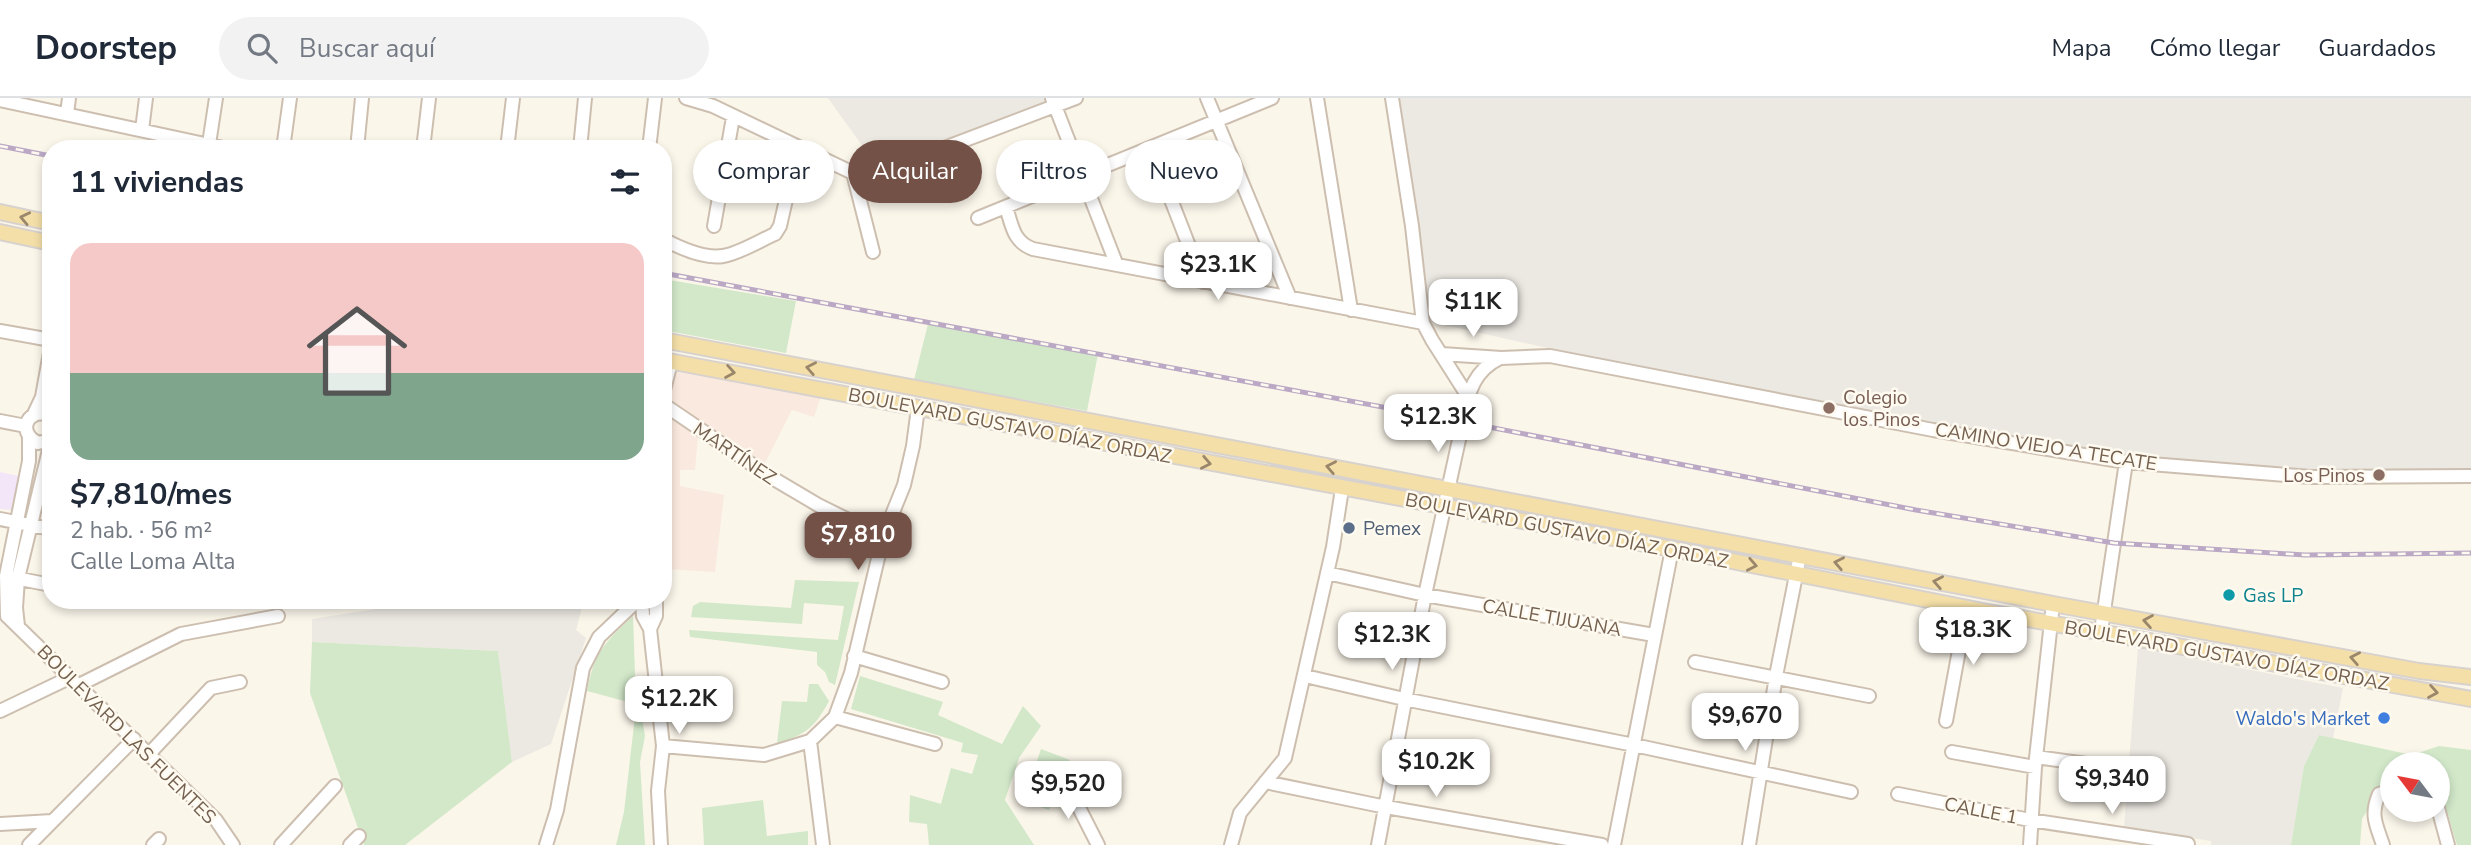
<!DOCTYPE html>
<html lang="es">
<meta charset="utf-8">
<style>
:root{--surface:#fff;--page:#f2f2f3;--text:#1f2937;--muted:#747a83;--line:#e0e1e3;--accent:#745146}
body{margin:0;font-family:"Nunito Sans",sans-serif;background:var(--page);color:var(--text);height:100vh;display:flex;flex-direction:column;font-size:26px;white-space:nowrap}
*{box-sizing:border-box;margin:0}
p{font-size:23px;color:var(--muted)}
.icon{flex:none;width:38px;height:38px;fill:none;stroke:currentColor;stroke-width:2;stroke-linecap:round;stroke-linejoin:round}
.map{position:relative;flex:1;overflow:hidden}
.panel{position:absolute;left:42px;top:42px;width:630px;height:469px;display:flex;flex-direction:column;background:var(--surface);border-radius:28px;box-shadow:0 4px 10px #0003}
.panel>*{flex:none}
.hud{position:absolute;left:693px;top:42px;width:665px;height:63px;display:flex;gap:14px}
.needle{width:46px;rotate:302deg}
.fabs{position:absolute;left:2380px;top:654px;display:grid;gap:14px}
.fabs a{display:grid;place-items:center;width:70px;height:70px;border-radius:50%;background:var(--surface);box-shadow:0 4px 10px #0003;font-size:35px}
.price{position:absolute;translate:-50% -60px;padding:0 16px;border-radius:14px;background:#fff;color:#222;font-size:23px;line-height:46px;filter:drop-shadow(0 2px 4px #0008)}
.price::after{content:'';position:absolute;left:50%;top:42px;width:21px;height:16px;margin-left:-10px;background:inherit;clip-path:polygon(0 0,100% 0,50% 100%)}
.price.active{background:var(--accent);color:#fff}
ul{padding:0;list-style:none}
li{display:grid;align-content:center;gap:14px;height:371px;padding:0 28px}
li+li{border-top:2px solid var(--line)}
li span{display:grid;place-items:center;height:217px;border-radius:21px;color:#555}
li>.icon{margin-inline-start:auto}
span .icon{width:126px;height:126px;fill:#fffc;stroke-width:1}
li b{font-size:30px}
h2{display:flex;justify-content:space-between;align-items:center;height:84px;padding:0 28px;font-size:30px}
.chip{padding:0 24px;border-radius:32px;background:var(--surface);box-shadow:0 4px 10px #0003;font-size:24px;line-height:63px}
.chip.active{background:var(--accent);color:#fff}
header{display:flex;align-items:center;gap:42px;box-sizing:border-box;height:98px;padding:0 35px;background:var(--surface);border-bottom:2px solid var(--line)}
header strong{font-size:33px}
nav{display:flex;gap:38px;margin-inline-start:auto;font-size:24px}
.search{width:490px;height:63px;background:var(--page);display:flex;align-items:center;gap:18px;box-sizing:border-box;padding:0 24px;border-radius:38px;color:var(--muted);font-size:26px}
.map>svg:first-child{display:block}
.commercial{fill:#fae9de}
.industrial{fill:#ece8e2}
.education{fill:#f3e6f8}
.green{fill:#d2e8c9}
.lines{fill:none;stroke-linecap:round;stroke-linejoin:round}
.minor-casing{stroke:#cdbfb0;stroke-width:16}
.major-casing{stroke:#d8d2ce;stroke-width:18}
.minor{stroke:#fff;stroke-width:12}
.major{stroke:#f4dfa8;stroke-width:14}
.rail-casing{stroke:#baa8c5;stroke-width:5}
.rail{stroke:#fefaf0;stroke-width:2.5;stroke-dasharray:8;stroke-linecap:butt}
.oneway{stroke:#9a866a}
.education-dot{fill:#8d6e63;stroke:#fefaf0;stroke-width:2.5}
.service-dot{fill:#5c6f8a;stroke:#fefaf0;stroke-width:2.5}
.culture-dot{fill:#0f9aa8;stroke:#fefaf0;stroke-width:2.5}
.shop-dot{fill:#3f7fe0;stroke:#fefaf0;stroke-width:2.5}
.labels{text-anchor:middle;stroke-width:5;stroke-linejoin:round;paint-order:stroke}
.education-label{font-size:19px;fill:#785e54;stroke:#fefaf0;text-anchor:start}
.street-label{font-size:19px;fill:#74604f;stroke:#fefaf0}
.service-label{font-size:19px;fill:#4e5e75;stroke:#fefaf0;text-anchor:start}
.culture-label{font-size:19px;fill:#0d838f;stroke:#fefaf0;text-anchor:start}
.shop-label{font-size:19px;fill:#366cbe;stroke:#fefaf0;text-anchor:end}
</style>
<header>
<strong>Doorstep</strong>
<div class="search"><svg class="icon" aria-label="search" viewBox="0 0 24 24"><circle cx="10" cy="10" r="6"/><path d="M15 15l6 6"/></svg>Buscar aquí</div>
<nav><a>Mapa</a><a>Cómo llegar</a><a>Guardados</a></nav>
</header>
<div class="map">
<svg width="2471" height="747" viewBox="0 0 2471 747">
<rect width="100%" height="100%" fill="#fbf6ea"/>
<path class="commercial" d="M676,274L821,298L814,319L792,312L763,369L670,302Z
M670,317L698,338L695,372H680V388L724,397L715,474L664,471Z"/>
<path class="industrial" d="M828,0H1076L1056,9L941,43L881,74Z
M1392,0H2471V371L2306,377L2129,359L1754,296L1431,224Z
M433,502H584L576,532L586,540L551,646L512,664L498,553L312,544V521Z
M2138,550L2343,590L2333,640L2319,637L2304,668L2291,747H2211V743L2124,729Z"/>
<path class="education" d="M0,374L19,378L12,412L0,411Z"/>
<path class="green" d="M663,181L796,203L786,255L663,232Z
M928,226L1098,256L1087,313L914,282Z
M795,482L859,484L835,587L829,584L825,574L817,567V554L690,539L689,532L838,542L844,508L804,505L802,526L691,519L693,508L700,504L791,510Z
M633,518L635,577L645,638L640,664L645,747H616L624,714L635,618L628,604L587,593C594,555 605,544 633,518Z
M312,544L498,553L512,664L405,747H364L310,595Z
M860,578L943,604L938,617L1002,646L1023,608L1041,628L1019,660L1005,702L1034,747H929L927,726L909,724L910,697L941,706L951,670L972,676L978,657L961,654L963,645L851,611Z
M809,586H818L829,603C815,629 806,637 777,645L782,603L807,604Z
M2319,637L2412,657L2439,648L2471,652V747H2457L2442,697L2438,690V667H2392V702L2370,708L2362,721L2360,747H2291L2304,668Z
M1041,651L1070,662L1063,681L1045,676L1037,699L1052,704L1049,712L1023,703Z
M763,702L767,738L808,733V747H704L702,710Z"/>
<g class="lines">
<defs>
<path id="minor" d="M686,0L713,8L853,75L873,77L1076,0
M1052,0L1116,165
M1207,0L1290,200
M1317,0L1351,212
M1392,0L1412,128L1423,225L1432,242L1467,297
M0,2L228,51
M67,16L69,0
M142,32L146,0
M209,46L216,0
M1151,50L1203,184
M283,51L290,0
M357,51L362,0
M423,51L429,0
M507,51L513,0
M580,51L585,0
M649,51L655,0
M853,75L873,154
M1006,109C1012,127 1013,144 1033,151L1423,225
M978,120L1272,0
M714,128L733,19
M663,141C680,150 704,161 723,158C738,156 761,142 775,136L780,128L798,49
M0,233L51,242
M1442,256L1501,260L1550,258L1933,332L2126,364L2311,379L2471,378
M663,296L671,264
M663,306L769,378L818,407L883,439
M33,318L42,299L51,249
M51,318C29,307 15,334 38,345L51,342
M1464,320C1468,293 1475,272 1500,260
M0,323L26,328
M29,340V363L6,478L7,518L216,722L233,747
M0,421L51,431
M1327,475L1425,497L1654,537
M10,479L51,487
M642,502L643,518L650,531L663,648L658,693L661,747
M18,528L16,510L18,480L51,344
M650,531L656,518V502
M2101,533L2126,364
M854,558L942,584
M1695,564L1869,598
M1305,578L1404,601L1634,647L1851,694
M79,587L181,536L278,518
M0,613L71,579
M835,619L935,646
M1946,623L1967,509
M810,643L823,747
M663,648L764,657L810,643L835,619L851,575L883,439L904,387L913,348L918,310
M1952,654L2035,669
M149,656L211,590L240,584
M2036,659L2101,668
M1265,684L1386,709L1602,747
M1047,687L1063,689L1071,694L1098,747
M1898,696L2030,722L2188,746
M2438,710L2448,747
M0,726L52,723
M29,747L134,641
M153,747L159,741
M281,747L335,688
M350,747L359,738
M546,747L557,712L583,570L599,539L638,502
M1231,747L1240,715L1285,660L1333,449L1342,391
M1378,747L1425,497L1462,328
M1614,747L1672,451
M1749,747L1776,578L1800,457
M2030,747L2035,669L2053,506
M2383,747C2376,726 2370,717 2379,696L2392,692"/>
<path id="major" d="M0,114L51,125
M0,134L51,145
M663,242L2053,506L2419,573L2471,579
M663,262L1672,451L1983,513L2471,601"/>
</defs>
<use href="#minor" class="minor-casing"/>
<use href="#major" class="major-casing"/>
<use href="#minor" class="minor"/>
<use href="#major" class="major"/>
<defs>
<path id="rail" d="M0,48L51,58
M663,175L1463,324L1916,412L2114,445L2305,457L2471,455"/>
</defs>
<use href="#rail" class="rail-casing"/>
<use href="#rail" class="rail"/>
</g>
<defs><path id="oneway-chevron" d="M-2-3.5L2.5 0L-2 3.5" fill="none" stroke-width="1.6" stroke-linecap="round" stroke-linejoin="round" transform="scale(1.75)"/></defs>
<g class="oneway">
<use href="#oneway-chevron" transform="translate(25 120) rotate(-168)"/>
<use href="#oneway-chevron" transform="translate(811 270) rotate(-169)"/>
<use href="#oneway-chevron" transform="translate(730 274) rotate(10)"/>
<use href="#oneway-chevron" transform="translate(1206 365) rotate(11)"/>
<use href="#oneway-chevron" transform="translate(1331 369) rotate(-169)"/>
<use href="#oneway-chevron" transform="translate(1839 465) rotate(-169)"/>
<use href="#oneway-chevron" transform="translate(1752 467) rotate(11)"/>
<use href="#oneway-chevron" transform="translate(1938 484) rotate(-169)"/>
<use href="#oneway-chevron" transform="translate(2148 523) rotate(-170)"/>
<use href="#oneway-chevron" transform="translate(2355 560) rotate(-169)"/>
<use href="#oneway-chevron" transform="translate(2433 594) rotate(10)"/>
</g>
<g class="education-dot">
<circle cx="1829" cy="310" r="7"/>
<circle cx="2379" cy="377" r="7"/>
</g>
<circle class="service-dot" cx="1349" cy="430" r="7"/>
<circle class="culture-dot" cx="2229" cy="497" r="7"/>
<circle class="shop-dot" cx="2384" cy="620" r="7"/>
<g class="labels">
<g class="education-label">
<text x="1843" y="306">Colegio<tspan x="1843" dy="22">los Pinos</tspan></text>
<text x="2365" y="384" text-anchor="end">Los Pinos</text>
</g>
<g class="street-label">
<text transform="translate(1010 327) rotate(11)" y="7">BOULEVARD GUSTAVO DÍAZ ORDAZ</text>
<text transform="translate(2046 348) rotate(9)" y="7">CAMINO VIEJO A TECATE</text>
<text transform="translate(735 355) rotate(34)" y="7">MARTÍNEZ</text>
<text transform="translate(1567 432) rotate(11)" y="7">BOULEVARD GUSTAVO DÍAZ ORDAZ</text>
<text transform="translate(1552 519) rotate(10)" y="7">CALLE TIJUANA</text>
<text transform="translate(2227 557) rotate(10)" y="7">BOULEVARD GUSTAVO DÍAZ ORDAZ</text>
<text transform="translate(127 636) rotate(45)" y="7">BOULEVARD LAS FUENTES</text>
<text transform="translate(1981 712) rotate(11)" y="7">CALLE 1</text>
</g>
<g class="service-label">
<text x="1363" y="437">Pemex</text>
</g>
<g class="culture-label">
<text x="2243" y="504">Gas LP</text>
</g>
<g class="shop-label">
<text x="2370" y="627">Waldo's Market</text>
</g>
</g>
</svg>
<div class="fabs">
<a><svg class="needle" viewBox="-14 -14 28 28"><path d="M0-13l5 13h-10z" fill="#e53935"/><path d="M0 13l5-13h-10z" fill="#747a83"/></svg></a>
</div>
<b class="price" style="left:1218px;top:204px">$23.1K</b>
<b class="price" style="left:1473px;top:241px">$11K</b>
<b class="price" style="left:1438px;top:356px">$12.3K</b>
<b class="price active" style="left:858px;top:474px">$7,810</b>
<b class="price" style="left:1973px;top:569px">$18.3K</b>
<b class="price" style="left:1392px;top:574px">$12.3K</b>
<b class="price" style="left:679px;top:638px">$12.2K</b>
<b class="price" style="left:1745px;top:655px">$9,670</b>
<b class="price" style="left:1436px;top:701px">$10.2K</b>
<b class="price" style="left:2112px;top:718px">$9,340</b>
<b class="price" style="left:1068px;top:723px">$9,520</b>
<div class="hud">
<a class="chip">Comprar</a>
<a class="chip active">Alquilar</a>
<a class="chip">Filtros</a>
<a class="chip">Nuevo</a>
</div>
<section class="panel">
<h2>11 viviendas<svg class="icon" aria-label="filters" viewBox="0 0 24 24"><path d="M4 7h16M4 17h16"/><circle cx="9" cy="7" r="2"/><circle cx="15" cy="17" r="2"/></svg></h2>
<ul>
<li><span style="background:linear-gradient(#f6c9c9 60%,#7fa58c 0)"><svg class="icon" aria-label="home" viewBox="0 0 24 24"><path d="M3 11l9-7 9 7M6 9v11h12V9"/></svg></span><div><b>$7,810/mes</b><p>2 hab. · 56 m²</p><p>Calle Loma Alta</p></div></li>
</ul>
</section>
</div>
